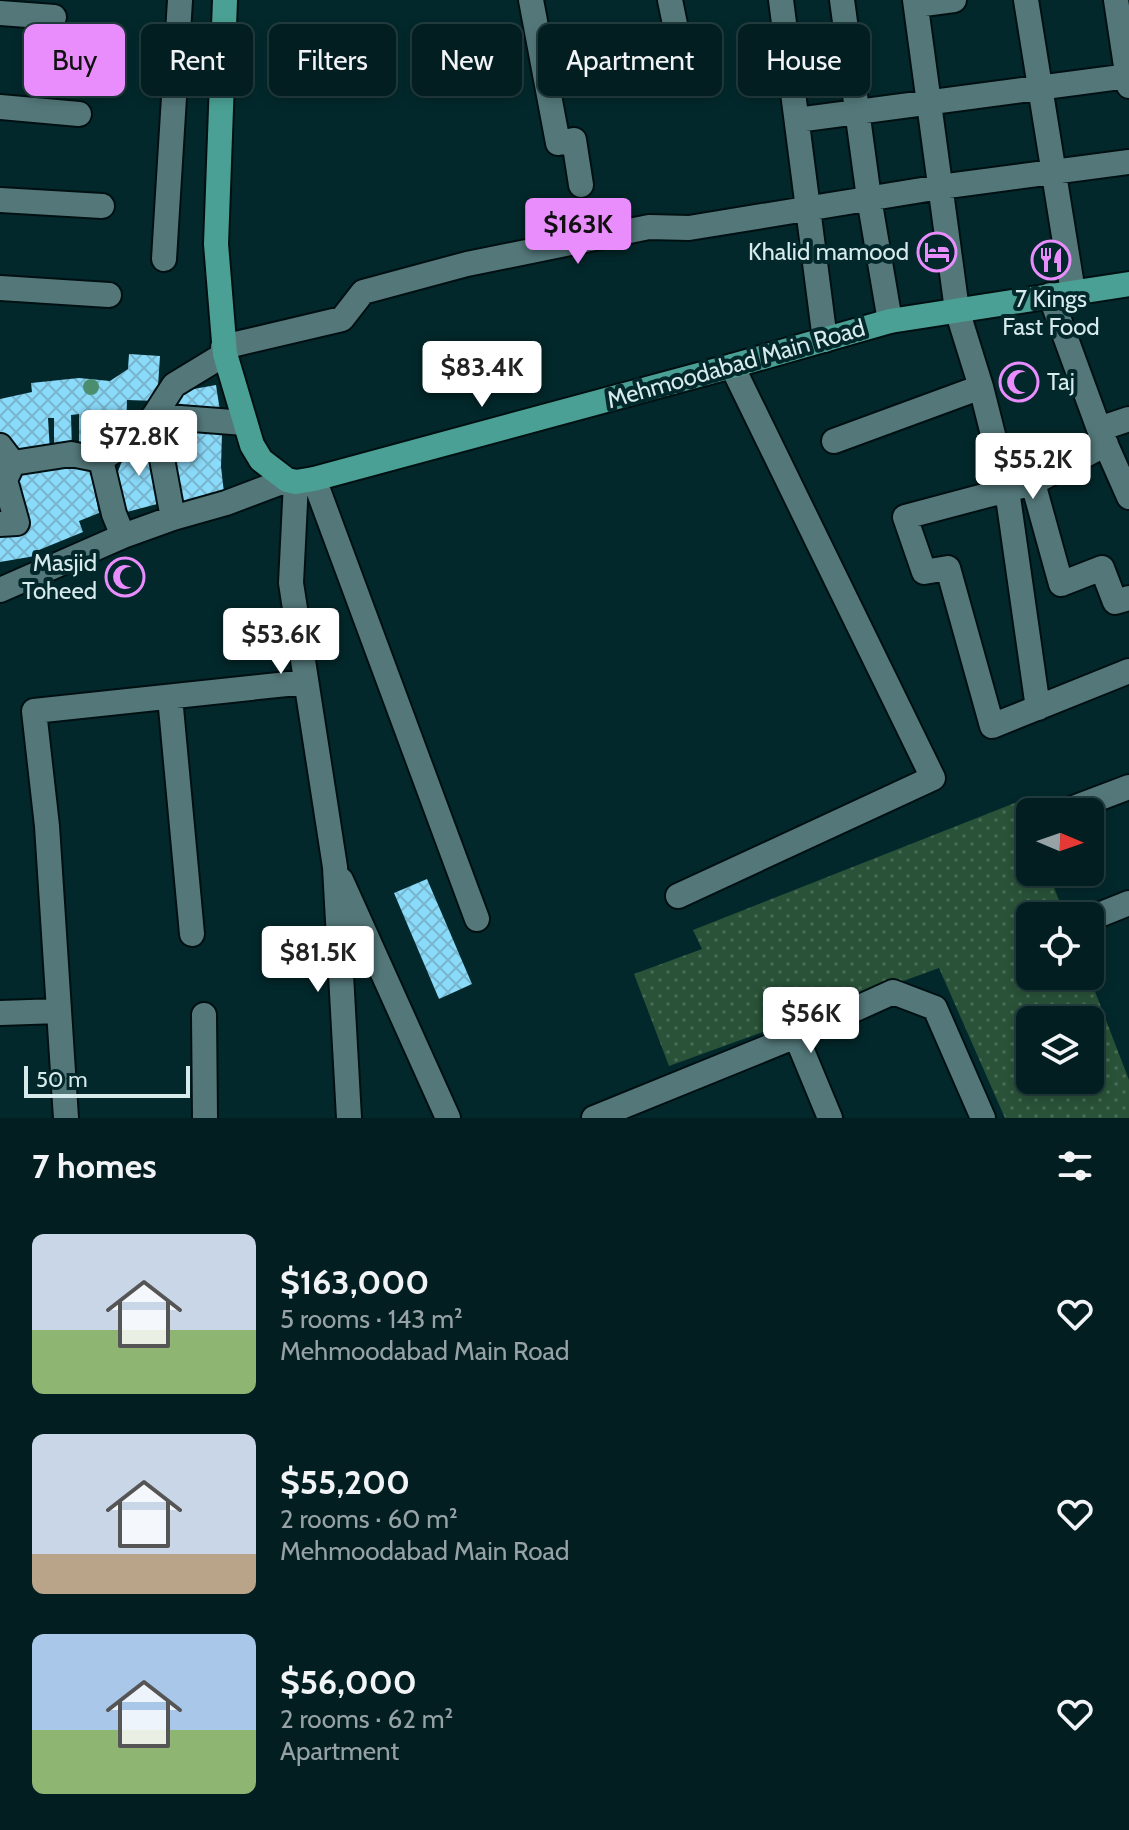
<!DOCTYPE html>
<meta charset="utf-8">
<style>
:root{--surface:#021e20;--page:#102b2d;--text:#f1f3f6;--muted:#96a2a5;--line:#233c3e;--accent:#e98dfd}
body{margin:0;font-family:Cabin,sans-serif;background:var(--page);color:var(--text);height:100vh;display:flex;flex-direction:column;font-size:30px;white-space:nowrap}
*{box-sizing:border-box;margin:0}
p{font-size:26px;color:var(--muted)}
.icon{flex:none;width:44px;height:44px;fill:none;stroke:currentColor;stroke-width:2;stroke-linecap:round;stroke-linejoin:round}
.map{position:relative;height:1118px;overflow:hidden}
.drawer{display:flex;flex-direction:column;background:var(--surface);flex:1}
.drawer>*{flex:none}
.hud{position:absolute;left:24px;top:24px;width:1082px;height:72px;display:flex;gap:16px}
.needle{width:52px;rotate:92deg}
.tools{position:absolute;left:1016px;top:798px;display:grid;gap:16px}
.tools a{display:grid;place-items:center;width:88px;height:88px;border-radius:12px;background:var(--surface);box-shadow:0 4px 12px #0003,0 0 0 2px var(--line);font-size:40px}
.scale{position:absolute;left:24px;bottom:20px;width:166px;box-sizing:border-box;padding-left:8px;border:4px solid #d7eaec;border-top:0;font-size:22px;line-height:28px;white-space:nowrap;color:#d7eaec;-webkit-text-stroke:6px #03282b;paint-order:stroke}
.price{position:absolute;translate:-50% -68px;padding:0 18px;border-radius:8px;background:#fff;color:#222;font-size:26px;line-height:52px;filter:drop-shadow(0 2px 4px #0008)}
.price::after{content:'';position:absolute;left:50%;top:48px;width:24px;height:18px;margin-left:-12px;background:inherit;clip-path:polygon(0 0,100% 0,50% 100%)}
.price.current{background:var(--accent);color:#111}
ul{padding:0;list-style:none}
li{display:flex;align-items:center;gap:24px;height:200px;padding:0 32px}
li span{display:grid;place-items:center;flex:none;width:224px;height:160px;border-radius:12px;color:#555}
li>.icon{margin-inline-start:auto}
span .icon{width:96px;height:96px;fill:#fffc;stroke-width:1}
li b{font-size:34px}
h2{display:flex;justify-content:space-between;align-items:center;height:96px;padding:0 32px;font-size:34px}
.chip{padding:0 28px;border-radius:12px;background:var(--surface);box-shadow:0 4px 12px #0003,0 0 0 2px var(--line);font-size:28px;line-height:72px}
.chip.current{background:var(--accent);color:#111}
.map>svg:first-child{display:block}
.grass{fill:url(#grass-dots);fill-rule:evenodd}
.building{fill:url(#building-cross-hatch)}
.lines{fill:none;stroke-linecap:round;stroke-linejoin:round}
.minor-casing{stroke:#001012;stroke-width:28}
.major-casing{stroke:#001012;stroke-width:28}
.minor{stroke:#54787a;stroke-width:24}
.major{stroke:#4aa094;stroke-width:24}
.tree{fill:#4b8e6f}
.labels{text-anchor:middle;stroke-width:8;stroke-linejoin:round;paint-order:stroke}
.poi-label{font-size:24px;fill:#d7eaec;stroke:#03282b;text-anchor:end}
.street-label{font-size:24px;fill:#d7eaec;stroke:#03282b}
</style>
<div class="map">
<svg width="1129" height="1118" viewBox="0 0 1129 1118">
<defs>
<pattern id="grass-dots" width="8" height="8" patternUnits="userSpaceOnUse" patternTransform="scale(2)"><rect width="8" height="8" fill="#295238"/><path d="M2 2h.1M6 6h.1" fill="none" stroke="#476b55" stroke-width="1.8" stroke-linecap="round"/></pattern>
<pattern id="building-cross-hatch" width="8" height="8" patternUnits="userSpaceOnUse" patternTransform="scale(2)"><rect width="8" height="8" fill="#8adafa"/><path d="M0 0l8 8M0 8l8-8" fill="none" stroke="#78b5cd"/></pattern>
</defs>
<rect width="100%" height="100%" fill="#03282b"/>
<path class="grass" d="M1020,801L1030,826V872H1048L1065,916H1030V976H1089L1129,1080V1118H1005L939,968L669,1066L634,974L702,949L693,930ZM1030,1020H1090V1080H1030Z"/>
<path class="building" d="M129,354L160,356L157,401L127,400L126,432L79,445V414L71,415L72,450L54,451V418H48L50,452L22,453L0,439V399L32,392L31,383L79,378L110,381L128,369Z
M216,385L220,411L167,416L177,392Z
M163,422L222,432L221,467L225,501L177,509Z
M151,432L161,503L123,513L117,474L122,461Z
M89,464L99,513L79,521L83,532L34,552L35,556L0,562V528L12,476L40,465Z
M427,879L472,984L439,999L394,893Z"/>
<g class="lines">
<defs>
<path id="minor" d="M531,0L558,143L574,140L581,185
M670,0L684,68
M781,0L825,340
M842,0L869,198L890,321
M915,0L957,310L981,387L1007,490L1038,708
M1026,0L1073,292
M1116,0L1129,86
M916,5L954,0
M0,13L54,17
M0,107L79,114
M797,120L1129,76
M0,200L102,206
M164,259L180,0
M0,288L109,295
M1050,295L1099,429L1129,497
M223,347L342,319L363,292L467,264L649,227L689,228L940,187L1129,162
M1099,429L1129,419
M834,441L981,387
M1106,444L1033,483L905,517L924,572L948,568L992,726L1129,671
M0,446L13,463L71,454L101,460L136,435L154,416L174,385L225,354
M101,460L114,514L123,536
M314,479L477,919
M296,482L291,583L335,867L349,1118
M1033,483L1061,584L1102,568L1115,602L1129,598
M173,518L154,416L245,423
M0,524L17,523L5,480L13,463
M0,590L123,536L173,518L226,503L287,480
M170,697L192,934
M1063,812L1129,787
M341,880L448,1118
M678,896L933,778L732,366
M1094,917L1129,903
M0,1013L59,1011
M204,1015L205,1118
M796,1036L830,1118
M66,1118L47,826L34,711L306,682
M594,1118L796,1036L893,992L935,1008L983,1118"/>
<path id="major" d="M225,0L216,244L225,354L252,445L261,460L287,480L296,482L314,479L732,366L890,321L1129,284"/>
</defs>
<use href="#minor" class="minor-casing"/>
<use href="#major" class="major-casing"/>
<use href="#minor" class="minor"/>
<use href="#major" class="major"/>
</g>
<circle class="tree" cx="91" cy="387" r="8"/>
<defs>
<symbol id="hotel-ring" viewBox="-11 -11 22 22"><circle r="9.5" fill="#03282b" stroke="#e98dfd" stroke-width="1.5"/><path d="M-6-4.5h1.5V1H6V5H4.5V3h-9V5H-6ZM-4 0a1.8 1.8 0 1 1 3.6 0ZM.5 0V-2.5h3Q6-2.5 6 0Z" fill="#e98dfd"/></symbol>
<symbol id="restaurant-ring" viewBox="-11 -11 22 22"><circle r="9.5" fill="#03282b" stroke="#e98dfd" stroke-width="1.5"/><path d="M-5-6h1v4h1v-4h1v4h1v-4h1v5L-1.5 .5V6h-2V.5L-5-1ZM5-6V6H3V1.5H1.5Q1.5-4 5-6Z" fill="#e98dfd"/></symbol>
<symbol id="mosque-ring" viewBox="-11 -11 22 22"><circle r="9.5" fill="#03282b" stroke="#e98dfd" stroke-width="1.5"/><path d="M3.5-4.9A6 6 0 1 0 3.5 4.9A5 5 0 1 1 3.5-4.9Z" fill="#e98dfd"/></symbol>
</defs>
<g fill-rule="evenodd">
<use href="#hotel-ring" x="915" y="230" width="44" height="44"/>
<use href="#restaurant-ring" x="1029" y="238" width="44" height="44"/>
<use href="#mosque-ring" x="997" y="360" width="44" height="44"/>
<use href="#mosque-ring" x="103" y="555" width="44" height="44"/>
</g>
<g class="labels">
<g class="poi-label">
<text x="909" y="260">Khalid mamood</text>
<text x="1051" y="307" text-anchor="middle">7 Kings<tspan x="1051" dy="28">Fast Food</tspan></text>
<text x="1047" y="390" text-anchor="start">Taj</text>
<text x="97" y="571">Masjid<tspan x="97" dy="28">Toheed</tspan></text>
</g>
<g class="street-label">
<text transform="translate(736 364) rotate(-16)" y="8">Mehmoodabad Main Road</text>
</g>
</g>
</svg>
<div class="tools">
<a><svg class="needle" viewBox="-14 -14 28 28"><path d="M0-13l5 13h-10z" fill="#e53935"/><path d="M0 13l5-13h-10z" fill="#96a2a5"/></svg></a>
<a><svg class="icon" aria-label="locate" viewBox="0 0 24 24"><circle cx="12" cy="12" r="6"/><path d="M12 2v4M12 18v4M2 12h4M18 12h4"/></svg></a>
<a><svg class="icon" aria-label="layers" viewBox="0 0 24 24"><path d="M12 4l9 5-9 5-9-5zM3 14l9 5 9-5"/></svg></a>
</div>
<div class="scale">50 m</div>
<b class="price current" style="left:578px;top:266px">$163K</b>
<b class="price" style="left:482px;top:409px">$83.4K</b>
<b class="price" style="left:139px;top:478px">$72.8K</b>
<b class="price" style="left:1033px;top:501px">$55.2K</b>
<b class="price" style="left:281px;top:676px">$53.6K</b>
<b class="price" style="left:318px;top:994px">$81.5K</b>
<b class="price" style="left:811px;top:1055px">$56K</b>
<div class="hud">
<a class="chip current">Buy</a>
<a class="chip">Rent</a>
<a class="chip">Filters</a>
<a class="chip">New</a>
<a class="chip">Apartment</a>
<a class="chip">House</a>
</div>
</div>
<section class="drawer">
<h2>7 homes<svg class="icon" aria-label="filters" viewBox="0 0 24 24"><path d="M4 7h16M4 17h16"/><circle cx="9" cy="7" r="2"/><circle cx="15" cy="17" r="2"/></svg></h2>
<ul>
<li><span style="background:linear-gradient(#c9d6e8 60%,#8fb573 0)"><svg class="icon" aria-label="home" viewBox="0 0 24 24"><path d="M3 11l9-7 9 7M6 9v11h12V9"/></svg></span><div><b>$163,000</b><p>5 rooms · 143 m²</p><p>Mehmoodabad Main Road</p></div><svg class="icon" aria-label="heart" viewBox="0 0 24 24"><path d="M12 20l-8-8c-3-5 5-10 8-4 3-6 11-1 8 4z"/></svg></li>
<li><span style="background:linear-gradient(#c9d6e8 75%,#b9a48a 0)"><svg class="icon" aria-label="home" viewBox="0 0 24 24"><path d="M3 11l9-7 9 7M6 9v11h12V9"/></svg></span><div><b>$55,200</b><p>2 rooms · 60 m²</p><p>Mehmoodabad Main Road</p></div><svg class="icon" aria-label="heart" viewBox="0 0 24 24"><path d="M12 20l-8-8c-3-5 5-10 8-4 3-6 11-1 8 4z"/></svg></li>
<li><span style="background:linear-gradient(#a9c7e8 60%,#8fb573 0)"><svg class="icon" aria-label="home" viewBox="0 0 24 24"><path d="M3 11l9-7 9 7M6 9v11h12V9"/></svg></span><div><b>$56,000</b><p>2 rooms · 62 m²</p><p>Apartment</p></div><svg class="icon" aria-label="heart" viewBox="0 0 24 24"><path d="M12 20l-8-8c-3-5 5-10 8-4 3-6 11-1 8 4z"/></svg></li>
</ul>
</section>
